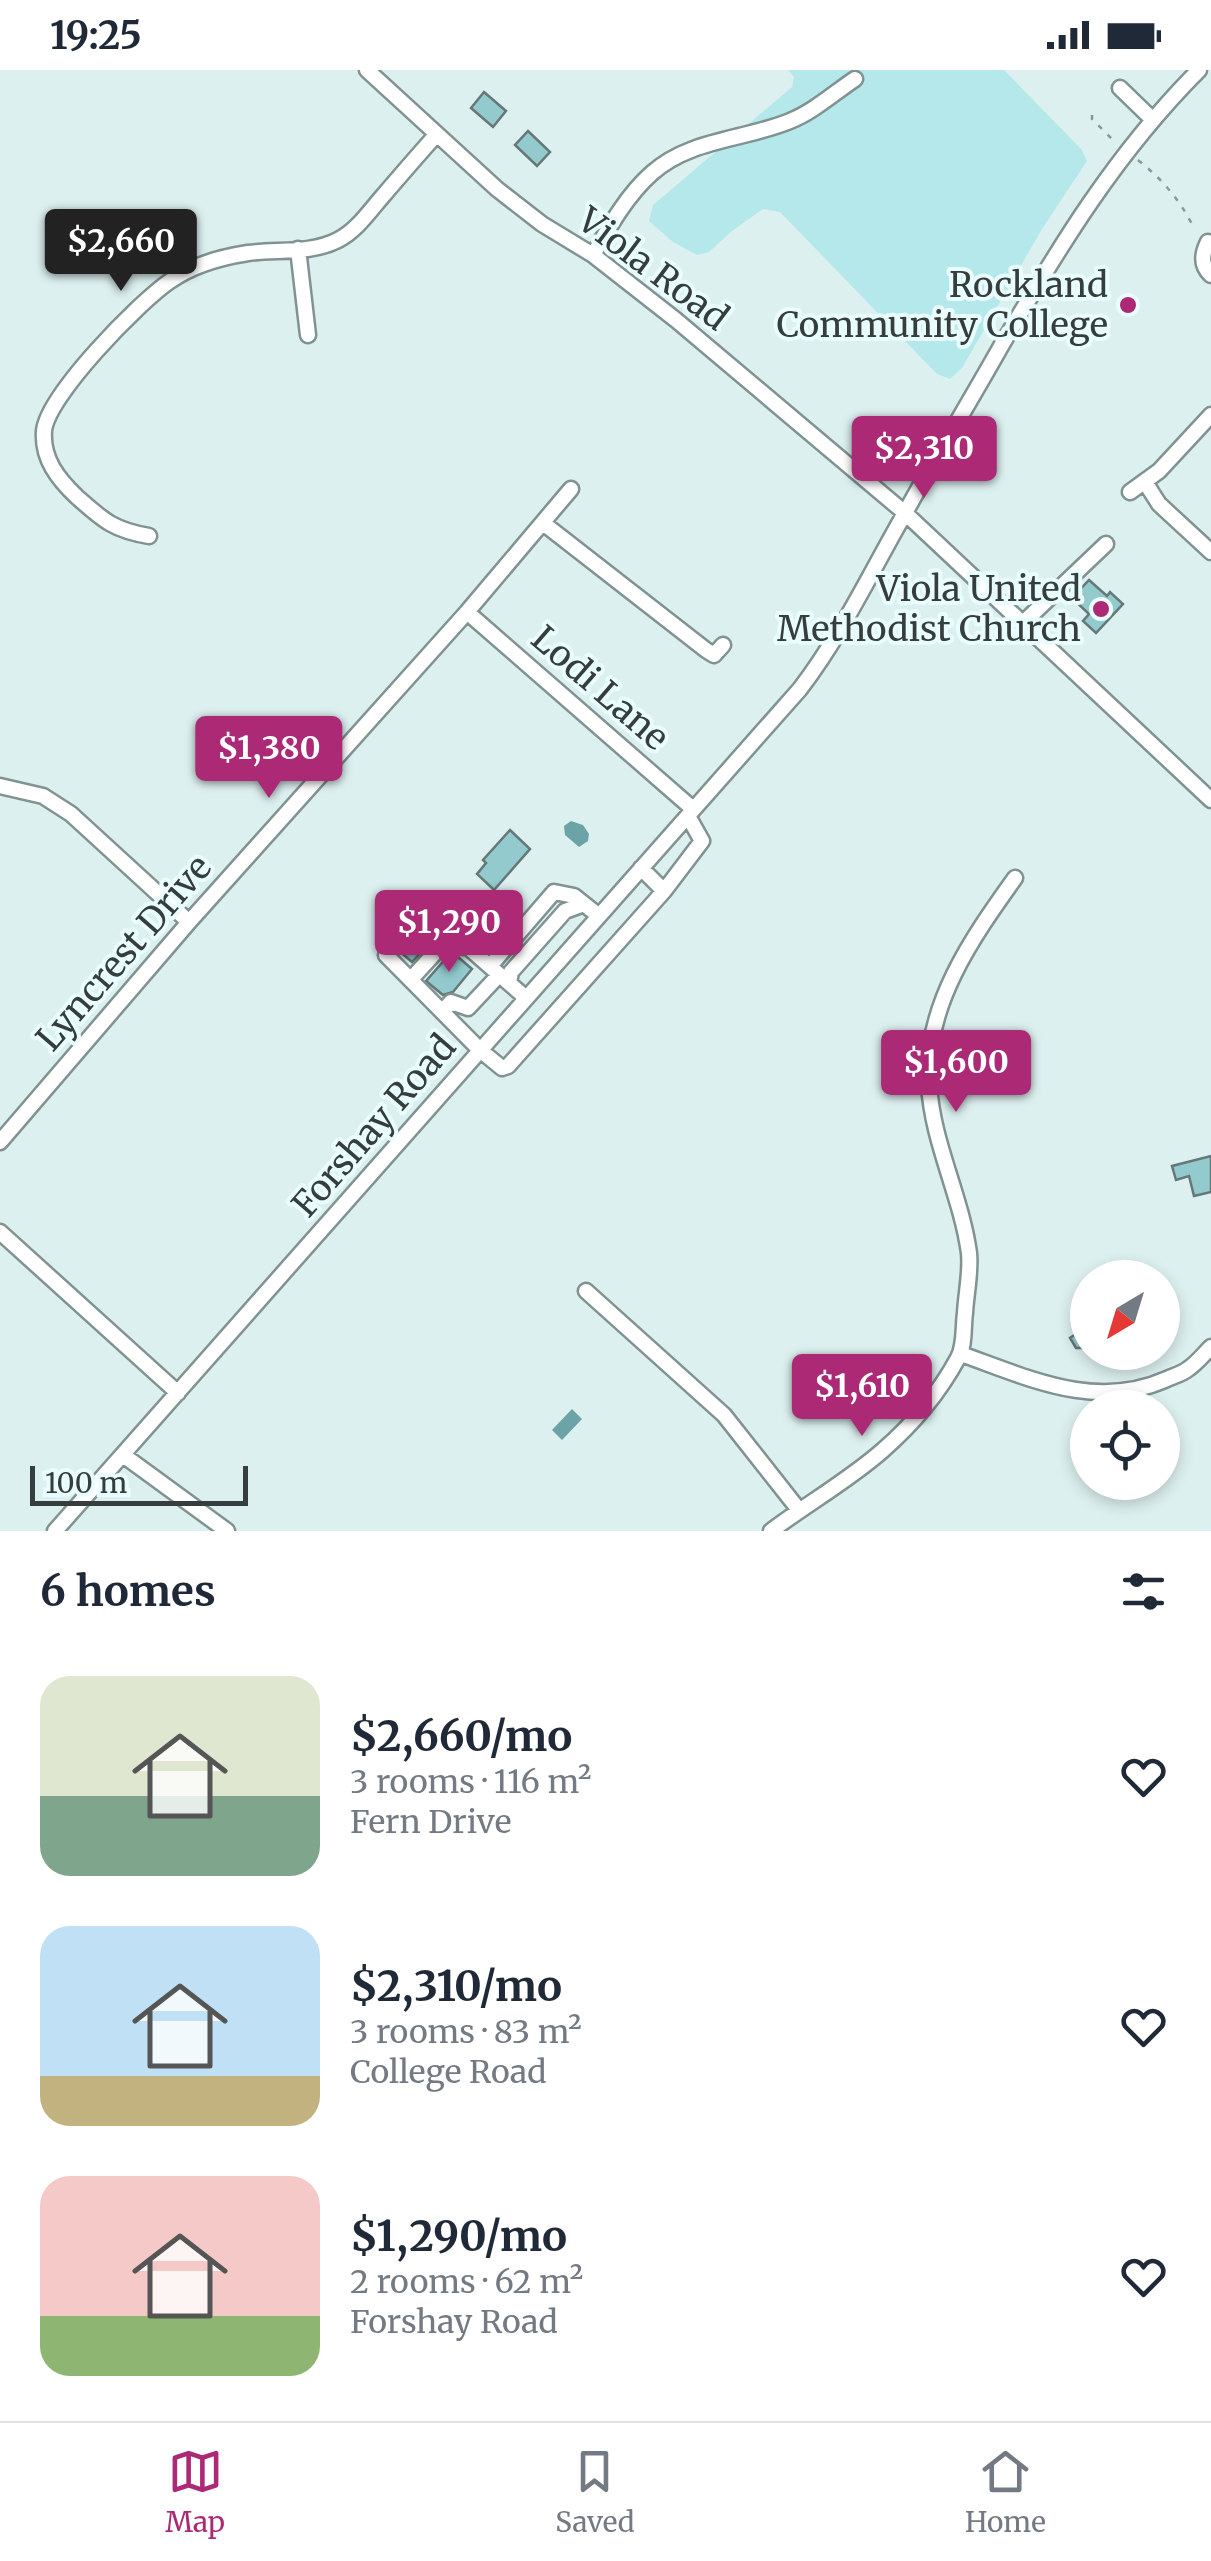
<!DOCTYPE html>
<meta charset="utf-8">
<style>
:root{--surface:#fff;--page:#f6f6f7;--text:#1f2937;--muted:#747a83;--line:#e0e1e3;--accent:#ab2975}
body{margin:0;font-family:Merriweather,serif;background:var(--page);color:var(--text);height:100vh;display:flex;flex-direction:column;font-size:38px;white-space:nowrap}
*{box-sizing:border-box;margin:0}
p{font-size:32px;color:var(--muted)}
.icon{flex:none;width:55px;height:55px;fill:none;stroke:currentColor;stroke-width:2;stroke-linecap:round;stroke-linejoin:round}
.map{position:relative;height:1461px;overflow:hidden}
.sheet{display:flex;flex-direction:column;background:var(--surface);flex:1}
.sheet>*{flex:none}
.needle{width:65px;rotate:218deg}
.fabs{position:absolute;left:1070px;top:1190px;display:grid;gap:20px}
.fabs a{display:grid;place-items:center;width:110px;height:110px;border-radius:50%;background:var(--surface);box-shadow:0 5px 15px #0003;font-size:50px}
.scale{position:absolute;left:30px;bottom:25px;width:218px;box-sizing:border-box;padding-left:10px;border:5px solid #353d3d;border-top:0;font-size:28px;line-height:35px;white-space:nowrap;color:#353d3d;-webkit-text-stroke:8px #eafdfe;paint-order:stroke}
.price{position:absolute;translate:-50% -85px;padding:0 22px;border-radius:10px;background:var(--accent);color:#fff;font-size:32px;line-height:65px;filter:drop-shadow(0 2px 5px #0008)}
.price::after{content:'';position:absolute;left:50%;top:60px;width:30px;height:22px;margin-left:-15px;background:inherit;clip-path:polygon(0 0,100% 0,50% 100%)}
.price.current{background:#222;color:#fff}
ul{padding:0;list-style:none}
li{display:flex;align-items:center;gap:30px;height:250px;padding:0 40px}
li span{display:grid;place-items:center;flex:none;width:280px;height:200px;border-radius:30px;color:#555}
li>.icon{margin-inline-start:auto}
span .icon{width:120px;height:120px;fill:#fffc;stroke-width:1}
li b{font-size:42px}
h2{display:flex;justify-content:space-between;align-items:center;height:120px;padding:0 40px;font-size:42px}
.status{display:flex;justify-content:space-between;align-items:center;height:70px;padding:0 50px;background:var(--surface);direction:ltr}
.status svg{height:28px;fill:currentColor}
.tab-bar{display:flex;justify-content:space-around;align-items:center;height:140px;border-top:2px solid var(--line);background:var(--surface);font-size:28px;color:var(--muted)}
.tab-bar a{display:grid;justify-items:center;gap:5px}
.tab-bar .current{color:var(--accent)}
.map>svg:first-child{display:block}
.green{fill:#b5e8ea}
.water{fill:#6ca3a6}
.building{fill:#92cacd;stroke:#677;stroke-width:2.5}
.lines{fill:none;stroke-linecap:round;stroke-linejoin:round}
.minor-casing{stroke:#819293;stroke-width:19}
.path{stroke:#8a9797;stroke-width:2.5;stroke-dasharray:5 8;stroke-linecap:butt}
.minor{stroke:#fff;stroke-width:14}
.poi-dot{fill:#ab2975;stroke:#eafdfe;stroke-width:4}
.labels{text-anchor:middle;stroke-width:8;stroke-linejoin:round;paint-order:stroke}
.street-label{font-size:35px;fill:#353d3d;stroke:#eafdfe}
.poi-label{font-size:35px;fill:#353d3d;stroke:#eafdfe;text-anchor:end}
</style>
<div class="status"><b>19:25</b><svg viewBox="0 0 49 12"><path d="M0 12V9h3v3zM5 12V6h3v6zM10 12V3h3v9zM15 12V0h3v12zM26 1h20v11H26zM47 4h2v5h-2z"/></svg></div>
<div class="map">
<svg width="1211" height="1461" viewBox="0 0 1211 1461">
<rect width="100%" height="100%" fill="#ddf0f0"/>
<path class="green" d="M788,0H1004L1082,80L1087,91L1042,159L962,298L950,309L937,304L780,142L763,139L732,161L709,182L697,185L673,172L649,151L653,135L792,17L794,7Z"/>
<path class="water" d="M571,751L583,755L589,764L588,771L579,777L565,765L564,756Z
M572,1339L582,1349L562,1370L552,1360Z"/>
<path class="building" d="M484,22L506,41L493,57L471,38Z
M528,61L550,82L537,96L515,75Z
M1089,510L1107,526L1110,522L1123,534L1096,563L1083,551L1089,544L1072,528Z
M510,760L530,779L494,820L477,804L486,793L483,790Z
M494,833L514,851L491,876L473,857Z
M416,847L437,865L412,892L392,875Z
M449,885L458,887L472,899L453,922L443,925L426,911Z
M1211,1086V1122L1194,1126L1189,1106L1176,1110L1172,1096Z
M1088,1256V1278H1076L1070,1268Z"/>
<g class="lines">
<defs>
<path id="minor" d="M367,0L497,119L542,154L593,185L676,250L905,443L1211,730
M1120,18L1152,49
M1208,172C1202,184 1200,195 1211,205
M298,179L308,265
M593,185C609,157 627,125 652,103C690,69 744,70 790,51C813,42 834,23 855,9
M1145,412L1159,434L1211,482
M1130,422L1159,401L1211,345
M543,453L706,580L714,585L723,575
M149,466C113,460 103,450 77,427C58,409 42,389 44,361C47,326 139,232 170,211C191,196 222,187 248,183C278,179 311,184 338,170C356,161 369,142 382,127C400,106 418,85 437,64
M467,542L693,739
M1023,553L1106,474
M0,716L43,726L71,744L189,852
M641,798L664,821L702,771L688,746
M386,885L480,980L502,998L508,996L664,821
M490,896L554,822L574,826L599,846
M412,908L444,873L469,878L526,928
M509,913L511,902L565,841L584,834
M443,941L451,932L468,938L499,905
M0,1072L189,852L467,542L571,419
M0,1162L178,1323
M586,1221L724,1345L799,1440
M961,1284C1029,1308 1095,1341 1167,1309C1173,1306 1182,1304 1188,1299C1196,1294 1204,1284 1211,1277
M123,1385L227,1461
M55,1461L800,619C842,564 871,502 905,443C936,387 969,333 1000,278C1059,177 1116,83 1199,0
M771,1461C807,1434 849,1410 882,1381C912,1355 939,1323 958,1288C965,1276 963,1257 965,1243C966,1224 971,1202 969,1183C961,1125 932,1072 929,1014C924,936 972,868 1015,808"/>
</defs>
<use href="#minor" class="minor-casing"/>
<path class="path" d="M1092,45V49L1116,73
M1138,90C1163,110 1180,130 1194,158"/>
<use href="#minor" class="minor"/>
</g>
<g class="poi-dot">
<circle cx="1128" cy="235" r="10"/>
<circle cx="1101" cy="539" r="10"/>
</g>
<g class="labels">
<g class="street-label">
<text transform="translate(653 199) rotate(37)" y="12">Viola Road</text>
<text transform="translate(600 618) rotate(41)" y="12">Lodi Lane</text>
<text transform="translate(124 883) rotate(-49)" y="12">Lyncrest Drive</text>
<text transform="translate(374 1056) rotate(-49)" y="12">Forshay Road</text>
</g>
<g class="poi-label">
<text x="1108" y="227">Rockland<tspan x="1108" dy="40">Community College</tspan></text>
<text x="1081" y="531">Viola United<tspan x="1081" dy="40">Methodist Church</tspan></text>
</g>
</g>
</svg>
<div class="fabs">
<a><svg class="needle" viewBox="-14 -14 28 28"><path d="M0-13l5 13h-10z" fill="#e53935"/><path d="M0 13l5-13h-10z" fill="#747a83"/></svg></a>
<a><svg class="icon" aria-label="locate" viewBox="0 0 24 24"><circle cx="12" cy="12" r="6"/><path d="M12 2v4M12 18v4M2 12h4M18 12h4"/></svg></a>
</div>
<div class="scale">100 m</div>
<b class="price current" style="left:121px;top:224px">$2,660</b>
<b class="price" style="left:924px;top:431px">$2,310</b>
<b class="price" style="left:269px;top:731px">$1,380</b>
<b class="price" style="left:449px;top:905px">$1,290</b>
<b class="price" style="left:956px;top:1045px">$1,600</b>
<b class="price" style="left:862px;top:1369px">$1,610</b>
</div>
<section class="sheet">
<h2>6 homes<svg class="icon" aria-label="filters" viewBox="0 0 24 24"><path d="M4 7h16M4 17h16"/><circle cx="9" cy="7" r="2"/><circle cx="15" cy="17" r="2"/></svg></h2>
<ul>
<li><span style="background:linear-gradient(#dfe7d0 60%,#7fa58c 0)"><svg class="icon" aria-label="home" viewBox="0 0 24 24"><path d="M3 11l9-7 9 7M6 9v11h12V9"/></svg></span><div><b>$2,660/mo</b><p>3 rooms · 116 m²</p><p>Fern Drive</p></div><svg class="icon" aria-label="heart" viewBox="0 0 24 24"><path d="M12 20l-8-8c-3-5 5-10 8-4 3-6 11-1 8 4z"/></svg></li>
<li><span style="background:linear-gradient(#bfe0f5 75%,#c2b280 0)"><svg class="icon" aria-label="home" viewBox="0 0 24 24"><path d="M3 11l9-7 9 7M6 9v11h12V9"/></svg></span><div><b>$2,310/mo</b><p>3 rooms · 83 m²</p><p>College Road</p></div><svg class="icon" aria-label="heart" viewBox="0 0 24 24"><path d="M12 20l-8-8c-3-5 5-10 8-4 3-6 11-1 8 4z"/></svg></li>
<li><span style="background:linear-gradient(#f6c9c9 70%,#8fb573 0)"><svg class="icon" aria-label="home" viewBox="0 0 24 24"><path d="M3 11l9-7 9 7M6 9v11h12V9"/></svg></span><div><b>$1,290/mo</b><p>2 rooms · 62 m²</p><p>Forshay Road</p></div><svg class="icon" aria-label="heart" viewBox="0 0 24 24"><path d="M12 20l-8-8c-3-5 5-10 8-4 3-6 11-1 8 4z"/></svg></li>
</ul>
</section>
<nav class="tab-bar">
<a class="current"><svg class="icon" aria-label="map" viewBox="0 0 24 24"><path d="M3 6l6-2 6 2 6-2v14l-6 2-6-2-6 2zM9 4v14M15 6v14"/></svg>Map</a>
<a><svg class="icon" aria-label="saved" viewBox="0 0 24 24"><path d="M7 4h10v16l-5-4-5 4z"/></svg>Saved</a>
<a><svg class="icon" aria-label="home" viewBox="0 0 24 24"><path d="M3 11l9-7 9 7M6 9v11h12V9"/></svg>Home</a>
</nav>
